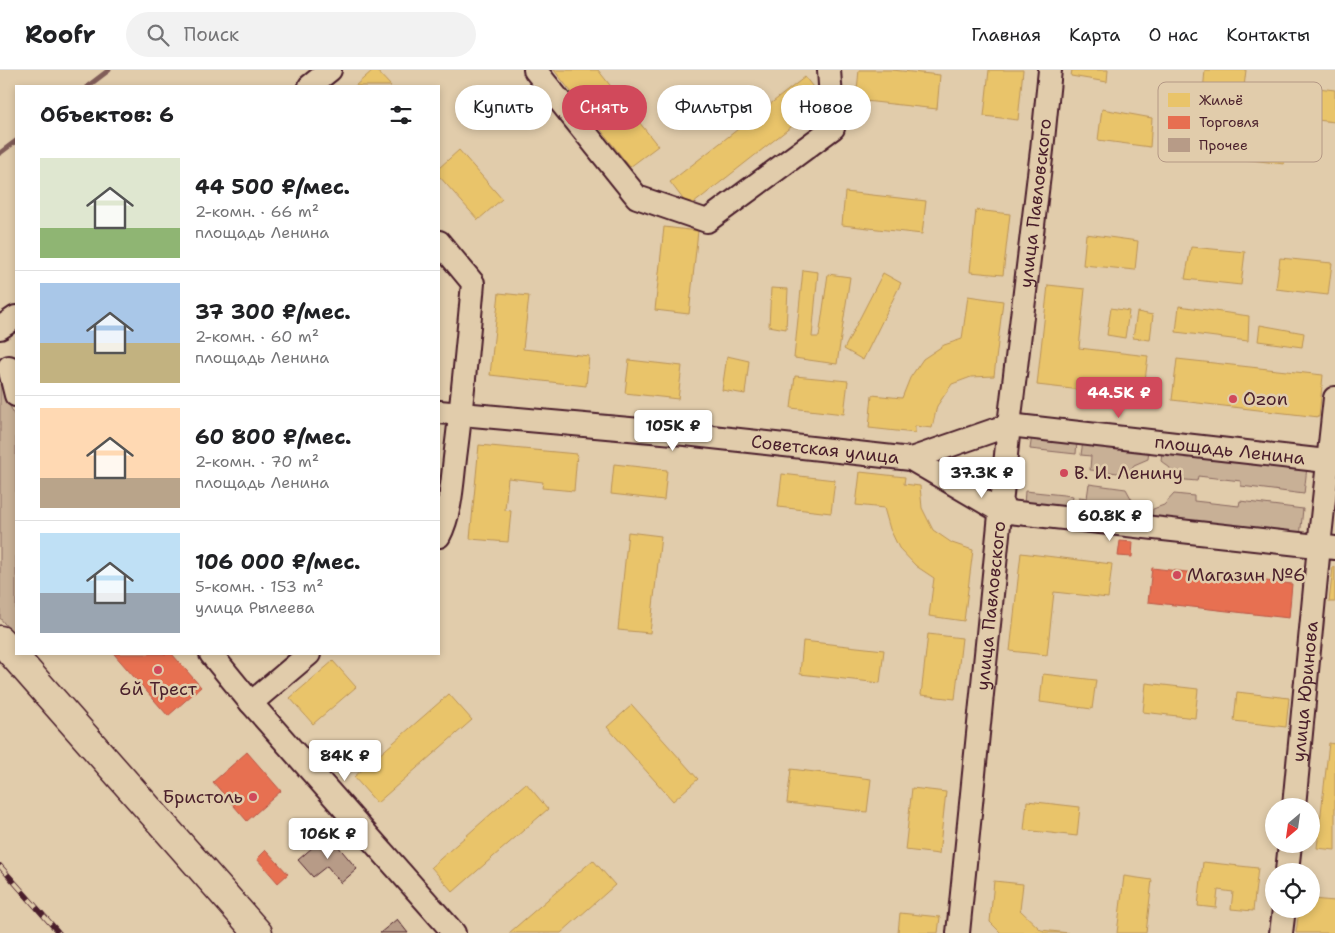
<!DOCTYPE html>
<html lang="ru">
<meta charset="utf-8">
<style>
:root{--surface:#fff;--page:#f2f2f2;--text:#202124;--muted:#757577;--line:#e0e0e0;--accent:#d1495b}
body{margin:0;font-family:"Shantell Sans",sans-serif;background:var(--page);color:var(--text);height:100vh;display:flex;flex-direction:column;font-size:19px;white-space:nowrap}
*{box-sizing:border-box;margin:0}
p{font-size:16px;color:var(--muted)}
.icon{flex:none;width:28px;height:28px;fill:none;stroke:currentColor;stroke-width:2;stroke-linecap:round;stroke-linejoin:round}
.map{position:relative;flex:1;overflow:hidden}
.details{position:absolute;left:15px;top:15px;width:425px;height:570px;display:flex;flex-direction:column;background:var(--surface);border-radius:0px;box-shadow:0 2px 8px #0003}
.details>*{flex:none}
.guide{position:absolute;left:455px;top:15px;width:475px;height:45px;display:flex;gap:10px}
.needle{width:32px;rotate:209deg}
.controls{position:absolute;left:1265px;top:728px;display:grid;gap:10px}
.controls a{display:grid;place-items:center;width:55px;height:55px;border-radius:50%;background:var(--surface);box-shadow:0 2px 8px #0003;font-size:25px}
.price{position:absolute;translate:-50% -42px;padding:0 11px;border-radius:5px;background:#fff;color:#222;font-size:16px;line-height:32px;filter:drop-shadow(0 1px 2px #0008)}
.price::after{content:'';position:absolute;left:50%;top:30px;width:15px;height:11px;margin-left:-8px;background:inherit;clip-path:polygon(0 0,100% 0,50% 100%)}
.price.current{background:var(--accent);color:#fff}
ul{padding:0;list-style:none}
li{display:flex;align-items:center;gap:15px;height:125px;padding:0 25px}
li+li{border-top:1px solid var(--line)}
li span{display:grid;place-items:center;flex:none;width:140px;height:100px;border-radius:0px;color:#555}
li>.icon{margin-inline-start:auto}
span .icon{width:60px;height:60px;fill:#fffc;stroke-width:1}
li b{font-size:21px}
h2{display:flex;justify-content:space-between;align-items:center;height:60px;padding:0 25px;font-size:21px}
.pill{padding:0 18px;border-radius:22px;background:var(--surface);box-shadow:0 2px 8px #0003;font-size:18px;line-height:45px}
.pill.current{background:var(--accent);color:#fff}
header{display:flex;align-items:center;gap:30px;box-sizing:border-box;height:70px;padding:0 25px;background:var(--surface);border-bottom:1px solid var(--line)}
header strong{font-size:24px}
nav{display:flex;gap:28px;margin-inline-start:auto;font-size:18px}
.search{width:350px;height:45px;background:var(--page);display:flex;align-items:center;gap:12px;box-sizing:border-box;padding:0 18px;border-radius:28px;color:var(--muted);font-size:19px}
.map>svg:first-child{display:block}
.green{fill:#c8b096;stroke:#896860}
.homes{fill:#e9c46a;stroke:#b99257}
.shops{fill:#e76f51;stroke:#b85746}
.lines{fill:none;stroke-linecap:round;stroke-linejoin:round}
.stream{stroke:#815d59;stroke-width:5}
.building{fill:#b79b87;stroke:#4a1f2b}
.minor-casing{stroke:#4a1f2b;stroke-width:26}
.major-casing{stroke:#4a1f2b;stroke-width:31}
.minor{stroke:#e1ccab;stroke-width:22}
.major{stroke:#e1ccab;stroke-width:28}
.rail-casing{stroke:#4a1f2b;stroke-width:5.5}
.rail{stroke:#e1ccab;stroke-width:4;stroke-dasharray:11;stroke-linecap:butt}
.poi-dot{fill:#d1495b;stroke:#e1ccab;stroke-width:2}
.labels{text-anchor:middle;stroke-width:5;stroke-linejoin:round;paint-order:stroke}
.street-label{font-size:18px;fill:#4a1f2b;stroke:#e1ccab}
.poi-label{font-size:18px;fill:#4a1f2b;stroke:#e1ccab;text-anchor:start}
.key{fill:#e1ccab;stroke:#b49885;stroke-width:1}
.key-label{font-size:14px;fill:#4a1f2b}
</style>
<header>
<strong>Roofr</strong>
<div class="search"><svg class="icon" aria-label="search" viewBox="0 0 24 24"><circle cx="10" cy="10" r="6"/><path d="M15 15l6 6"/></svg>Поиск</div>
<nav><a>Главная</a><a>Карта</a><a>О нас</a><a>Контакты</a></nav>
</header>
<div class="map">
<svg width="1335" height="863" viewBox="0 0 1335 863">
<rect width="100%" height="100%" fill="#e1ccab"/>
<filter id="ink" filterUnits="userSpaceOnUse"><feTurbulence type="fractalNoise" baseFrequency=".02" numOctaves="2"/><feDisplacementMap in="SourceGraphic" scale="10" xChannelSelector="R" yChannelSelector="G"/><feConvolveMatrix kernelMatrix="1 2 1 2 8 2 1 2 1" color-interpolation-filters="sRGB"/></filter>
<g filter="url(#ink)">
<path class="green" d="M0,314L16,349V568L0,548Z
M1032,365L1077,371L1076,384L1030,379Z
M1083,371L1149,379L1148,389L1134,395L1128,404L1090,400L1091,386L1081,385Z
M1162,381L1307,397L1304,424L1241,416V411L1198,406L1197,411L1175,409L1170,398L1161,391Z
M1089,414L1126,419L1132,430L1141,437L1140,448L1078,441L1079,427L1087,428Z
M1025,421L1073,426L1071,440L1024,435Z
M1174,424L1194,426V431L1239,436L1240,431L1303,439L1300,467L1152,449L1153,439L1164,435Z"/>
<path class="homes" d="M373,0H376L391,16H355Z
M554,0H598L658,76L630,97Z
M859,0H892L940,5L937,39L856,30Z
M989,0H1023L1018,50L984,46Z
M1072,0H1108L1107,12L1071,6Z
M1205,0H1246L1243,26L1203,22Z
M805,7L824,31L689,137L670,112Z
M1275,13L1335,20V52L1271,45Z
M1102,39L1152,48L1150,77L1098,70Z
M1246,58L1288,63L1284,94L1243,89Z
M459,80L502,129L478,150L439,106V98Z
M845,122L926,131L922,164L842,155Z
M976,140L1010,144L1003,205L970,202Z
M664,157L698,161L689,244L655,240Z
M1086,164L1138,171L1135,200L1083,195Z
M1191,177L1245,182L1241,215L1185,209Z
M1280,188L1332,193L1328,225L1276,219Z
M803,200L818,202L812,267H819L828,204L850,207L837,294L794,288Z
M883,203L901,213L863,290L844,279Z
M1048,215L1085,219L1079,278L1148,286L1143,327L1037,315Z
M771,218L788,219L786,259L769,256Z
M499,223L529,226L523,279L589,286L586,316L490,305Z
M968,226L1003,231L994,306L971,307L952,314L937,336L932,358L915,356V363L869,358L872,325L902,328L910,308L923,289L944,275L962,269Z
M1179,236L1249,246L1248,271L1176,262Z
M1111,238L1129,241L1125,268L1107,265Z
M1137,242L1153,245L1150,270L1133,268Z
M1260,255L1304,263L1302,277L1258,271Z
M727,286L749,291L745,324L722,320Z
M1177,289L1323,305L1319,347L1172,330Z
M629,290L682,296L678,329L625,323Z
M795,306L848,311L844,344L791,338Z
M479,375L577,384L574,421L542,418L543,412L508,408L505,440L511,441L508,472L470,469Z
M614,394L667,400L664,430L611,424Z
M860,402L905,407L904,414L920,416L922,438L933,460L952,473L973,480L964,551L929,546L934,508L916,496L899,478L890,459L884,438L856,435Z
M782,404L835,410L831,443L778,437Z
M628,462L661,466L650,563L618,560Z
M1021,483L1112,494L1108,528L1054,522L1047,585L1010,581Z
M1333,497H1335V532H1329Z
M928,564L962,568L955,629L921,625Z
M803,571L884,580L880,613L800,604Z
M333,591L356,617L313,654L290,628Z
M1043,604L1096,610L1092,639L1040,632Z
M1146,613L1198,619L1195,648L1143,642Z
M1237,622L1289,628L1286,657L1234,651Z
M449,624L472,650L377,733L354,707Z
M632,635L698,709L673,731L607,657Z
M1329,673L1335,674V780L1317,778Z
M791,699L871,709L867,742L787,733Z
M526,713L548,739L453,822L431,797Z
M912,718L946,722L939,784L905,780Z
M1027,731L1080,737L1077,766L1024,760Z
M593,790L615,815L561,863H509Z
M1203,792L1258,798L1253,841L1231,839L1233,822L1218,820L1216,838L1198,836Z
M1124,806L1152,810L1146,863H1117Z
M994,811L1023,814L1020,840L1041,860L1069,863H1001L990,852Z
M1311,829L1335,831V863H1296L1299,839H1311Z
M900,843L940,847L938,863H898Z"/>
<path class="shops" d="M1120,471L1133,472L1132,487L1118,486Z
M1152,498L1292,514L1289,548L1148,532Z
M114,584H172L201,617L168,646Z
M247,682L281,721L247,751L213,712Z
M266,780L288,804L278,813L257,789Z"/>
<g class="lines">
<path class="stream" d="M88,16L109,0
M0,83L16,71"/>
</g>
<path class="building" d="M328,764L357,799L341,813L327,796L313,807L298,790Z
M397,849L408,863H380Z"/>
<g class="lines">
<defs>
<g id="minor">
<path d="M535,0L637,127L707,151L833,58L829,0"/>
<path d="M310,16L330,0"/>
<path d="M439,172L473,213C468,269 463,325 456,380C452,409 452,441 439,466"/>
<path d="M0,258L16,247"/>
<path d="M9,297L16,325"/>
<path id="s1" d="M439,342L685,364L911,389L1000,441L1335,478"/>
<path id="s2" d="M911,389L1009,355L1335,392"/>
<path d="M211,584L251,633L454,863"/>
<path d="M251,633L309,584"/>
<path id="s3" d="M1294,736L1319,476L1335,328"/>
<path d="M1287,801L1290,774"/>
<path id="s4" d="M958,863L1009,355L1042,80L1050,0"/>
<path d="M1281,863L1284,839"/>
</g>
<path id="major" d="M0,570L258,863"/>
</defs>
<use href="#minor" class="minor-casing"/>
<use href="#major" class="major-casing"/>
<use href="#minor" class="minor"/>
<use href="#major" class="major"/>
<defs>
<path id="rail" d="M0,796L59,863"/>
</defs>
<use href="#rail" class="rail-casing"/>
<use href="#rail" class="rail"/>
</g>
</g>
<g class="poi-dot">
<circle cx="1233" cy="329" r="5"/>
<circle cx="1064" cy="403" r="5"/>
<circle cx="1177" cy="505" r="5"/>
<circle cx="158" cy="600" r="5"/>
<circle cx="253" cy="727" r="5"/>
</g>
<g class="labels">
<g class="street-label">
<text dy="6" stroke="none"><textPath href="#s4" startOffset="734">улица Павловского</textPath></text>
<text dy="6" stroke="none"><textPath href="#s1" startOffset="388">Советская улица</textPath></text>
<text dy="6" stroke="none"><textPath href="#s2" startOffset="326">площадь Ленина</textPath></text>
<text dy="6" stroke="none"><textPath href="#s4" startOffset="329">улица Павловского</textPath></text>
<text dy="6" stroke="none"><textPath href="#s3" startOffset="115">улица Юринова</textPath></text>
</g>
<g class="poi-label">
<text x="1243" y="335">Ozon</text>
<text x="1074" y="409">В. И. Ленину</text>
<text x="1187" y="511">Магазин №6</text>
<text x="158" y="625" text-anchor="middle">6й Трест</text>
<text x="243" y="733" text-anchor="end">Бристоль</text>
</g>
</g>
<rect x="1158" y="12" width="164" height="80" rx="8" class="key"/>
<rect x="1168" y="23" width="22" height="14" fill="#e9c46a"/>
<rect x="1168" y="46" width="22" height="13" fill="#e76f51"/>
<rect x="1168" y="68" width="22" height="14" fill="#b79b87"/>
<g class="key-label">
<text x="1199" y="35">Жильё</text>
<text x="1199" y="57">Торговля</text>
<text x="1199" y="80">Прочее</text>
</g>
</svg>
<div class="controls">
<a><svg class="needle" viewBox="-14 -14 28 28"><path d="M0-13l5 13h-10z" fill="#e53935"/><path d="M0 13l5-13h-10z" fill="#757577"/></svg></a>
<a><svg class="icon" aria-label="locate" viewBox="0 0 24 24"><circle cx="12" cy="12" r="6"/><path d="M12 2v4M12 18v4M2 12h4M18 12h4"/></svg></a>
</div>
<b class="price current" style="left:1119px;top:349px">44.5K ₽</b>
<b class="price" style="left:673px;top:382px">105K ₽</b>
<b class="price" style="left:982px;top:429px">37.3K ₽</b>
<b class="price" style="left:1110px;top:472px">60.8K ₽</b>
<b class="price" style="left:345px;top:712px">84K ₽</b>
<b class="price" style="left:328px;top:790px">106K ₽</b>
<div class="guide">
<a class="pill">Купить</a>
<a class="pill current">Снять</a>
<a class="pill">Фильтры</a>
<a class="pill">Новое</a>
</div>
<section class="details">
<h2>Объектов: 6<svg class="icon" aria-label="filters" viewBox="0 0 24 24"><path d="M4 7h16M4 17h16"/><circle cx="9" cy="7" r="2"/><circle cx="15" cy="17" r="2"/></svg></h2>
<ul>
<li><span style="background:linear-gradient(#dfe7d0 70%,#8fb573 0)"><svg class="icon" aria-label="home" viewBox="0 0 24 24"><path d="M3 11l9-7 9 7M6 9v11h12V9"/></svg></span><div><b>44 500 ₽/мес.</b><p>2-комн. · 66 m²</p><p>площадь Ленина</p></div></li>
<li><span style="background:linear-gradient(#a9c7e8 60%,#c2b280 0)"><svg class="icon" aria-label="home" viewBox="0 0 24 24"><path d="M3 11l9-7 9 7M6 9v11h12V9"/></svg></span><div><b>37 300 ₽/мес.</b><p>2-комн. · 60 m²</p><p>площадь Ленина</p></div></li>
<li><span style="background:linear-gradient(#ffd9b3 70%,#b9a48a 0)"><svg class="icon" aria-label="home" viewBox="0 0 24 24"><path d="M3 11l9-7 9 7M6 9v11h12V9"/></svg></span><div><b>60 800 ₽/мес.</b><p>2-комн. · 70 m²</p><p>площадь Ленина</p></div></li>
<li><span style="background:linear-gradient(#bfe0f5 60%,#9aa5b1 0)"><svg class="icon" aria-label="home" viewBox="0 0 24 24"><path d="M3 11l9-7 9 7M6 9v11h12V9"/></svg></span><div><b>106 000 ₽/мес.</b><p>5-комн. · 153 m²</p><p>улица Рылеева</p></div></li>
</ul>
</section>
</div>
